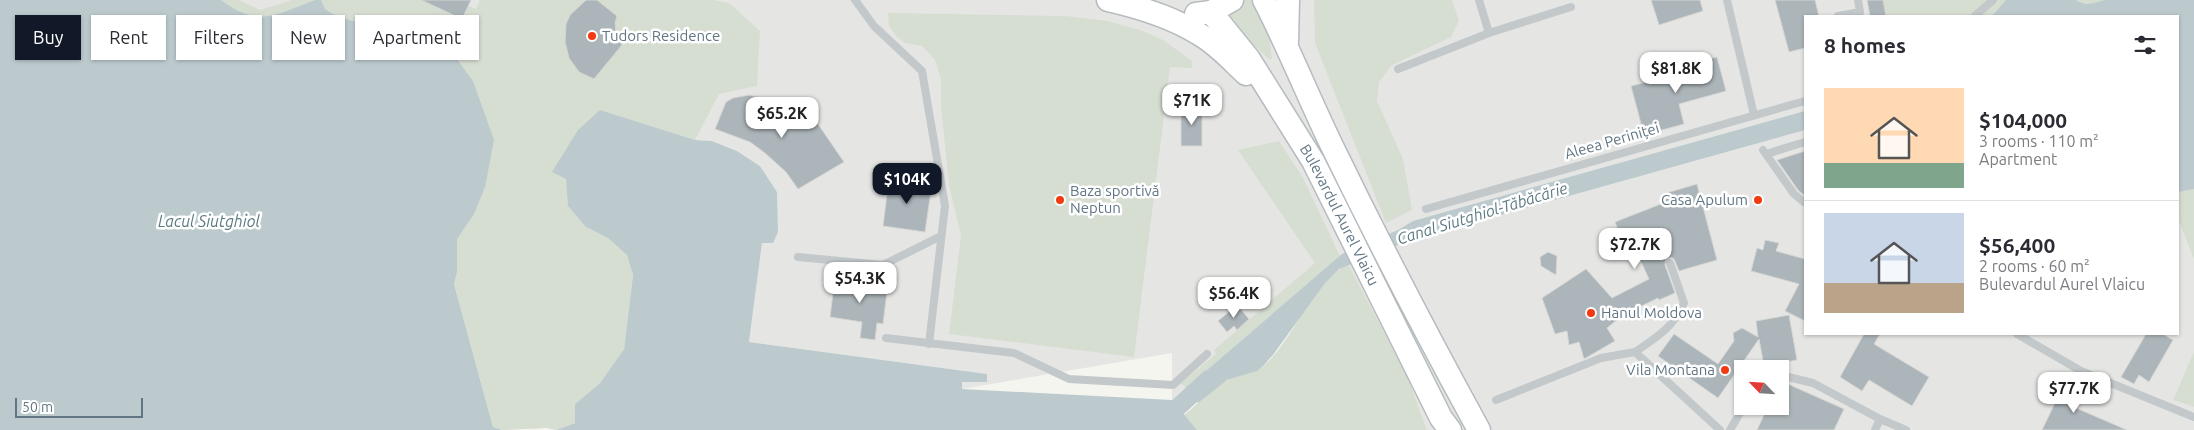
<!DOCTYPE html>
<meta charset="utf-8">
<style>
:root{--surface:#fff;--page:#f2f2f3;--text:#2b2b33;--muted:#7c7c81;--line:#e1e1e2;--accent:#111827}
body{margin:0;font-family:Ubuntu,sans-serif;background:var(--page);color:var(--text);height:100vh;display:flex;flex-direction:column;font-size:19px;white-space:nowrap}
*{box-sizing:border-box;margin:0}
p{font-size:16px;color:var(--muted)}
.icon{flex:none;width:28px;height:28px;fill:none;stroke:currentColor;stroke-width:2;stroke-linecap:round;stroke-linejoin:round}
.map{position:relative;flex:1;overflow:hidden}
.panel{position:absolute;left:1804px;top:15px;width:375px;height:320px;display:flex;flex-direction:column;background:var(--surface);border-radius:0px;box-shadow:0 1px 4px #0004}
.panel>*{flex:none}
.hud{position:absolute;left:15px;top:15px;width:475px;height:45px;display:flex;gap:10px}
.needle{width:32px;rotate:295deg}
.tools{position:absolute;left:1734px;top:360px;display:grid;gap:10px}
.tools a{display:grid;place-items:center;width:55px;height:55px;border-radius:0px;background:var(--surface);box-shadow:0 1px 4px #0004;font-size:25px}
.scale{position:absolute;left:15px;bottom:12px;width:128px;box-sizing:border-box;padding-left:5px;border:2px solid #617684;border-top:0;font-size:14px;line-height:18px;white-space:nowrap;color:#617684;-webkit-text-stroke:4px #fff;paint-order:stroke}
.price{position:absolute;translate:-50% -42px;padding:0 11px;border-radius:10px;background:#fff;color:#222;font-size:16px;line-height:32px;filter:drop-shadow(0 1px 2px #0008)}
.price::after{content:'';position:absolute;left:50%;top:30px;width:15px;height:11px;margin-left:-8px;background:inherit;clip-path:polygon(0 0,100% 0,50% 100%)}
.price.current{background:var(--accent);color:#fff}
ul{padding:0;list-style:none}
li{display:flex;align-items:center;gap:15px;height:125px;padding:0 20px}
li+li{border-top:1px solid var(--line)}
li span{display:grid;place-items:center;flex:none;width:140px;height:100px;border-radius:0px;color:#555}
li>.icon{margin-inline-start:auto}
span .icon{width:60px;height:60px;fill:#fffc;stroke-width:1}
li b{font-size:21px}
h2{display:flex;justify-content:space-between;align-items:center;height:60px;padding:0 20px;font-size:21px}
.tag{padding:0 18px;border-radius:0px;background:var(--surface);box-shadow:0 1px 4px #0004;font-size:18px;line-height:45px}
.tag.current{background:var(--accent);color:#fff}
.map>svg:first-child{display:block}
.built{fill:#e5e6e4;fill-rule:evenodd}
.green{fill:#d6ddd1}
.water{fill:#bccace}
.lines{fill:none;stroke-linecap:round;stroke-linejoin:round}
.canal{stroke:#bccace;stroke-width:18}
.building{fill:#acb5b9;stroke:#d6d6d3}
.secondary-casing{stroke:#b5bbbf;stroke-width:25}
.service{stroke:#c3c8ca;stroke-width:8}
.secondary{stroke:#fff;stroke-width:22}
.poi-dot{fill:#f33911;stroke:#fff;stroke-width:2}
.labels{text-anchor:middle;stroke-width:5;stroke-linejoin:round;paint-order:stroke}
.poi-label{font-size:15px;fill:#617684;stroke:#fff;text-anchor:start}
.street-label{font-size:15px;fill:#617684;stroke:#fff}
.water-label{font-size:16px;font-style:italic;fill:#5c7a82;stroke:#fff}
</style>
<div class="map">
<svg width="2194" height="430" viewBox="0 0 2194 430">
<rect width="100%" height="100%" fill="#f5f5f0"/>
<path class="built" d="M221,0H315L269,16Z
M321,0H1883L1886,16H1805V334H2178V222L2180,224L2194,260V351L2173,400L2194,407V430H1427L1409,380L1342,254L1172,400V353L962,389V382L987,374L749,342L762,243L777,192L760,166L737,151L712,141L695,140L556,430L547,428L502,430L454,284ZM1742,369H1780V406H1742Z"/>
<path class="green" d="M221,0H239L260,10L292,0H315C273,15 260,28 221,0Z
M321,0H431L430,4L462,19L468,6L476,9L480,0H713L729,3L760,31L757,86L719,94L695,140L600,110L553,172L566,179L568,206L586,227L608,238L627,255L633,275L624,349L600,383L575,404V423L556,430L547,428L502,430L493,427L454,284L457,272V239L474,214L473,81L448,47L443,38L417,23L392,21L367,25L336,16L325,9Z
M1241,0H1256L1269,35L1272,58L1270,60L1223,17Z
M1314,0H1452L1459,21L1451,37L1392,65L1379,82L1377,101L1403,159L1412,210L1386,223L1315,43Z
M1883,0H2194V260L2180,224L2178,222V16H1886Z
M888,13L1066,16L1107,21L1140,30L1163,40L1192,61V68L1170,67L1134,357L949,334L961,236L949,185L941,105V79L935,60L922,46L905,43L897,37L889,26Z
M1279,141L1303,178L1340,256L1186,388L1181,383L1216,354L1214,350L1315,263L1238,150Z
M1348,264L1409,380L1427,430H1197L1184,415C1198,404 1211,389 1226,381C1237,375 1252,375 1262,367C1295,340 1309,284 1348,264Z
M2194,351V407L2173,400Z"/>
<path class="water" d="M0,0H221C260,28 273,15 315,0H321L325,9L336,16L367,25L392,21L417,23L443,38L448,47L473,81L494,140L485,187L474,214L457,239V272L454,284L493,427L502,430H0Z
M2006,0H2076C2085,7 2095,3 2105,0H2194V189L2178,192V16H1992Z
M600,110L695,140L712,141L737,151L760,166L777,192L778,232L773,243H762L749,342L987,374V382H962V389L1172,400L1197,430H556L575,423V404L600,383L624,349L633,275L627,255L608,238L586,227L568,206L566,179L552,172L578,130Z
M1805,111V130L1447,230L1398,245L1339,269L1325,283L1273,355L1263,366L1257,371L1227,380L1198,403L1186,388L1342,254L1398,230L1413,221Z"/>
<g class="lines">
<path class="canal" d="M1178,407L1209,379"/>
</g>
<path class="building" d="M421,0H471L462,19Z
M586,0H597L617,16L615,23L616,32L622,45L594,79L579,72L569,58L565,42L566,24L570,15Z
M1651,0H1700L1703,11L1659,25Z
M1775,0H1815L1819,16H1805V48L1789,52Z
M1867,0H1883L1886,16H1870Z
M1717,57L1726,91L1679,104L1684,124L1644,135L1631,86L1671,76L1670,69Z
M749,95L762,98L756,108L788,128L801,112L804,113L809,111L844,162L798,189L786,172L765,153L750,142L715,129L726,102L733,98Z
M1181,105H1202V146H1181Z
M1805,151V196L1798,190L1777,160Z
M889,178L932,184L925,232L883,226Z
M1697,184L1717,260L1679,271L1674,259L1671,257L1666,259L1665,265L1675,293L1659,300L1658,298L1623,315L1607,328L1615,341L1584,359L1579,342L1569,345L1567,331L1555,334L1542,298L1586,269L1612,298L1649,279L1631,240L1623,243L1615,222L1666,202L1663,194Z
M1765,240L1779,243L1776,251L1805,259V321L1785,311L1799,284L1751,271L1757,248L1763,250Z
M1548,252L1557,256L1556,275L1541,266L1540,257Z
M835,277L888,284L883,324L877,323L875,340L860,338L862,322L830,317Z
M1237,305L1249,319L1237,330L1234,326L1227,332L1218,321Z
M1789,315L1797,360L1764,366L1759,339L1718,398L1658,356L1674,334L1718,364L1734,341L1733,333L1742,328L1758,337L1756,321Z
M1864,334H1880L1874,344L1929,377L1912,406L1869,380L1862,391L1840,377Z
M2146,334H2163L2173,340L2149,382L2139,375L2134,384L2121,377Z
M1781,381L1844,409L1834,430H1757L1768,406H1780Z
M2065,382L2084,392L2076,408L2127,430H2042Z"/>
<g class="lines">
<defs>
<g id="secondary">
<path d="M1108,0C1139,7 1172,17 1199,34C1217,44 1231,60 1246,74"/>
<path d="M1264,0C1289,48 1309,99 1333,148C1379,243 1428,337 1479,430"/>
<path id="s1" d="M1211,12L1249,59L1313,161L1441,418L1450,430"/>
<path d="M1196,14L1211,12L1232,0"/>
<path d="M1287,42L1288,0"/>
</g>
</defs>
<use href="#secondary" class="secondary-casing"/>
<path class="service" d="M855,0L874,26L922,71L945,206L929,344
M1479,0L1489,33
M1727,0L1754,115
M1838,16L1860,12L1858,0
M1975,16L1993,0
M1398,69L1489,33L1571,7
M1763,150L1794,194L1805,203
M1766,154L1805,142
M1426,209L1805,101
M798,257L883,265L941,236
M2017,334L2081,371L2194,417
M886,338L1014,353L1069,379L1173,385L1207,354
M1635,352C1657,337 1673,328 1684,303L1670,263
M1780,375L1813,383L1880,419L1906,430
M1496,400L1601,358L1635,352L1720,430
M1730,430L1744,406
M1875,430L1880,419"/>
<use href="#secondary" class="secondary"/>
</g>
<g class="poi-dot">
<circle cx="592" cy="36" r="5"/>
<circle cx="1060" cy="200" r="5"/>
<circle cx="1758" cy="200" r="5"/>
<circle cx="1591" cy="313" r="5"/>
<circle cx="1725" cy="370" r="5"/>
</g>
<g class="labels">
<g class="poi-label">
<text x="602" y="41">Tudors Residence</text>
<text x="1070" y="196">Baza sportivă<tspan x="1070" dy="17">Neptun</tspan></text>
<text x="1748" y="205" text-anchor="end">Casa Apulum</text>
<text x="1601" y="318">Hanul Moldova</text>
<text x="1715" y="375" text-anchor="end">Vila Montana</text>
</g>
<g class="street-label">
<text transform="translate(1612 141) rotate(-16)" y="5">Aleea Periniței</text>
<text dy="5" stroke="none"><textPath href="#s1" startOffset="241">Bulevardul Aurel Vlaicu</textPath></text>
</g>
<g class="water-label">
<text transform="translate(1482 213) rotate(-17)" y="6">Canal Siutghiol-Tăbăcărie</text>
<text x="209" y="227">Lacul Siutghiol</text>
</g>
</g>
</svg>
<div class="tools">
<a><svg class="needle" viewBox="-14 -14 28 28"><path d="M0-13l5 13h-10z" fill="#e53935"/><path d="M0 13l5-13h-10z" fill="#7c7c81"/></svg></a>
</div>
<div class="scale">50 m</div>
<b class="price" style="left:1676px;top:94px">$81.8K</b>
<b class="price" style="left:1192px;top:126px">$71K</b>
<b class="price" style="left:782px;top:139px">$65.2K</b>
<b class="price current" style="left:907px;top:205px">$104K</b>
<b class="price" style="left:1635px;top:270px">$72.7K</b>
<b class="price" style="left:860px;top:304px">$54.3K</b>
<b class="price" style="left:1234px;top:319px">$56.4K</b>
<b class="price" style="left:2074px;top:414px">$77.7K</b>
<div class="hud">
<a class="tag current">Buy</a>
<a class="tag">Rent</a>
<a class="tag">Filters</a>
<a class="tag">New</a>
<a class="tag">Apartment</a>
</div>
<section class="panel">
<h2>8 homes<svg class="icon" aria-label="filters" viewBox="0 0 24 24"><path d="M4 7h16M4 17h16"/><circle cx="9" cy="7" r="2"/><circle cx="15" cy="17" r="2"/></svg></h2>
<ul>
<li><span style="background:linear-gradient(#ffd9b3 75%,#7fa58c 0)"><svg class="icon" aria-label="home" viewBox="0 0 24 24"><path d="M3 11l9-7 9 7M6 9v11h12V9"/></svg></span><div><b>$104,000</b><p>3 rooms · 110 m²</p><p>Apartment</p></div></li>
<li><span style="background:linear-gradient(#c9d6e8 70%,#b9a48a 0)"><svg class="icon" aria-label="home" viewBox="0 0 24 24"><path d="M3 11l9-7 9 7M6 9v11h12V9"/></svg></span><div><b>$56,400</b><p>2 rooms · 60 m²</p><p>Bulevardul Aurel Vlaicu</p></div></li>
</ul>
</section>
</div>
